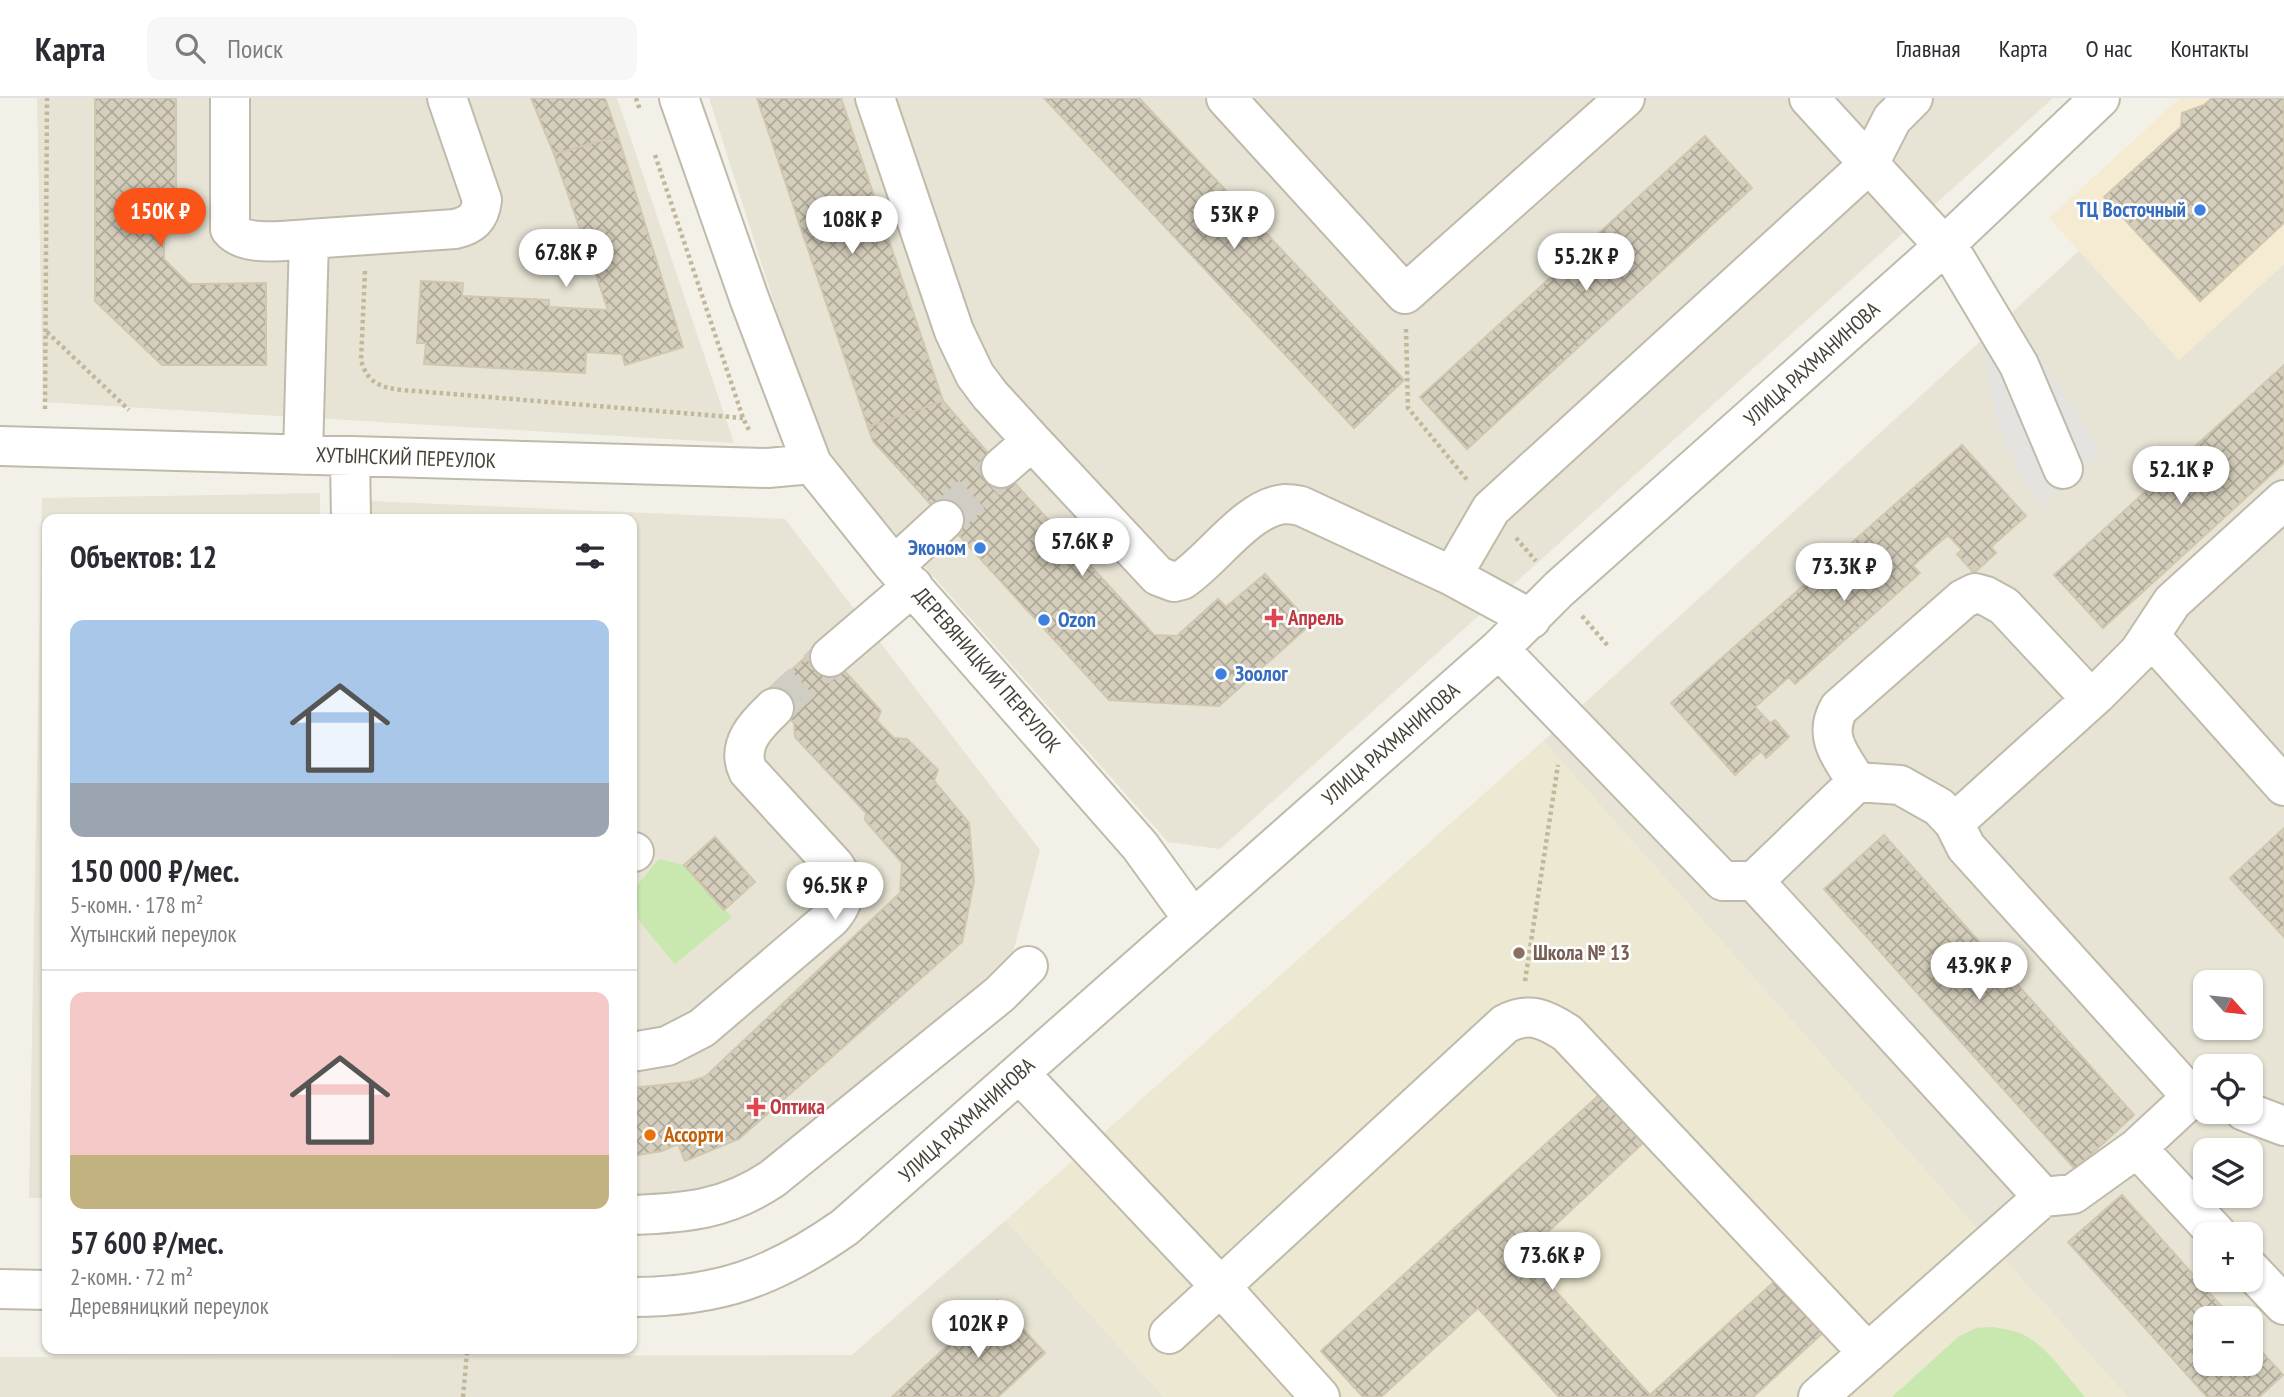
<!DOCTYPE html>
<html lang="ru">
<meta charset="utf-8">
<style>
:root{--surface:#fff;--page:#f7f7f7;--text:#2b2b33;--muted:#7c7c81;--line:#e1e1e2;--accent:#fa5418}
body{margin:0;font-family:"PT Sans Narrow",sans-serif;background:var(--page);color:var(--text);height:100vh;display:flex;flex-direction:column;font-size:26px;white-space:nowrap}
*{box-sizing:border-box;margin:0}
p{font-size:23px;color:var(--muted)}
.icon{flex:none;width:38px;height:38px;fill:none;stroke:currentColor;stroke-width:2;stroke-linecap:round;stroke-linejoin:round}
.map{position:relative;flex:1;overflow:hidden}
.details{position:absolute;left:42px;top:416px;width:595px;height:840px;display:flex;flex-direction:column;background:var(--surface);border-radius:14px;box-shadow:0 2px 5px #0004}
.details>*{flex:none}
.needle{width:46px;rotate:117deg}
.fabs{position:absolute;left:2193px;top:872px;display:grid;gap:14px}
.fabs a{display:grid;place-items:center;width:70px;height:70px;border-radius:14px;background:var(--surface);box-shadow:0 2px 5px #0004;font-size:35px}
.price{position:absolute;translate:-50% -60px;padding:0 16px;border-radius:24px;background:#fff;color:#222;font-size:23px;line-height:46px;filter:drop-shadow(0 2px 4px #0008)}
.price::after{content:'';position:absolute;left:50%;top:42px;width:21px;height:16px;margin-left:-10px;background:inherit;clip-path:polygon(0 0,100% 0,50% 100%)}
.price.current{background:var(--accent);color:#fff}
ul{padding:0;list-style:none}
li{display:grid;align-content:center;gap:14px;height:371px;padding:0 28px}
li+li{border-top:2px solid var(--line)}
li span{display:grid;place-items:center;height:217px;border-radius:14px;color:#555}
li>.icon{margin-inline-start:auto}
span .icon{width:126px;height:126px;fill:#fffc;stroke-width:1}
li b{font-size:30px}
h2{display:flex;justify-content:space-between;align-items:center;height:84px;padding:0 28px;font-size:30px}
header{display:flex;align-items:center;gap:42px;box-sizing:border-box;height:98px;padding:0 35px;background:var(--surface);border-bottom:2px solid var(--line)}
header strong{font-size:33px}
nav{display:flex;gap:38px;margin-inline-start:auto;font-size:24px}
.search{width:490px;height:63px;background:var(--page);display:flex;align-items:center;gap:18px;box-sizing:border-box;padding:0 24px;border-radius:14px;color:var(--muted);font-size:26px}
.map>svg:first-child{display:block}
.residential{fill:#e7e4d5;fill-rule:evenodd}
.commercial{fill:#f5ead2}
.education{fill:#ede8d1}
.green{fill:#c8e8af}
.parking{fill:#e4e3df}
.building{fill:url(#building-cross-hatch);stroke:#d0c7af;stroke-width:2}
.lines{fill:none;stroke-linecap:round;stroke-linejoin:round}
.minor-tunnel{stroke:#d0cec4;stroke-width:38;stroke-dasharray:38 19;stroke-linecap:butt}
.minor-casing{stroke:#bfbaa9;stroke-width:42}
.path{stroke:#c1b89b;stroke-width:4.5;stroke-dasharray:3.5 3.5;stroke-linecap:butt}
.minor{stroke:#fff;stroke-width:38}
.shop-dot{fill:#3f7fe0;stroke:#fff;stroke-width:2.5}
.health-dot{fill:#e0444e;stroke:#fff;stroke-width:2.5}
.education-dot{fill:#8d6e63;stroke:#fff;stroke-width:2.5}
.food-dot{fill:#e8710a;stroke:#fff;stroke-width:2.5}
.labels{text-anchor:middle;stroke-width:5;stroke-linejoin:round;paint-order:stroke}
.shop-label{font-size:21px;font-weight:bold;fill:#366cbe;stroke:#fff;text-anchor:end}
.street-label{font-size:21px;fill:#464236;stroke:#fff}
.health-label{font-size:21px;font-weight:bold;fill:#be3a42;stroke:#fff;text-anchor:start}
.education-label{font-size:21px;font-weight:bold;fill:#785e54;stroke:#fff;text-anchor:start}
.food-label{font-size:21px;font-weight:bold;fill:#c56008;stroke:#fff;text-anchor:start}
</style>
<header>
<strong>Карта</strong>
<div class="search"><svg class="icon" aria-label="search" viewBox="0 0 24 24"><circle cx="10" cy="10" r="6"/><path d="M15 15l6 6"/></svg>Поиск</div>
<nav><a>Главная</a><a>Карта</a><a>О нас</a><a>Контакты</a></nav>
</header>
<div class="map">
<svg width="2284" height="1299" viewBox="0 0 2284 1299">
<defs>
<pattern id="building-cross-hatch" width="8" height="8" patternUnits="userSpaceOnUse" patternTransform="scale(1.75)"><rect width="8" height="8" fill="#d5cebc"/><path d="M0 0l8 8M0 8l8-8" fill="none" stroke="#afa99a"/></pattern>
</defs>
<rect width="100%" height="100%" fill="#f3f1e7"/>
<path class="residential" d="M37,0H617L734,345L43,304Z
M709,0H2053L1220,751L1168,744L820,350Z
M2079,153L2179,262L2284,166V1299H2127L1543,643ZM2205,884H2250V929H2205ZM2205,968H2250V1013H2205ZM2205,1052H2250V1097H2205ZM2205,1136H2250V1181H2205ZM2205,1220H2250V1265H2205Z
M320,395V422H47V1100H29L42,400Z
M370,403L785,421L1040,752L1002,896L695,1130L632,1131V422H370Z
M1006,1122L1164,1299H0V1259L852,1257Z"/>
<path class="commercial" d="M2180,0H2284V166L2179,262L2049,120Z"/>
<path class="education" d="M1543,643L2127,1299H1164L1006,1122Z"/>
<path class="green" d="M659,761L684,767L732,819L675,866L639,823L634,791Z
M1993,1229C2004,1231 2015,1232 2026,1238C2049,1251 2068,1280 2085,1299H1892L1958,1239L1976,1230Z"/>
<path class="parking" d="M2017,222L2101,353L2041,409L2017,371L1999,331L1983,253Z"/>
<path class="building" d="M95,0H176V117H164V161L189,186L266,185V267H162L95,203Z
M531,0H605L618,38L554,56Z
M757,0H841L943,303L868,329Z
M1044,0H1139L1404,282L1354,330Z
M2212,0H2284V125L2200,203L2104,99L2181,29L2182,15L2204,7Z
M618,38L683,249L625,267L622,256L586,254L585,275L424,266L426,245H417L421,183L463,185L462,198L549,202V209L608,212L554,56Z
M1705,38L1752,90L1467,351L1420,299Z
M2284,267V365L2103,530L2054,477Z
M943,303L1001,370L1154,537L1177,538L1218,501L1226,509L1265,476L1311,526L1219,608L1109,602L873,343L868,329Z
M1962,347L2026,418L1991,449L1996,455L1974,475L1957,456L1962,452L1948,437L1929,453L1913,468L1920,475L1795,586L1789,579L1755,609L1770,625L1775,622L1789,639L1766,660L1761,653L1735,677L1671,605Z
M210,418L261,419V422H210Z
M45,425H47V477H45Z
M820,546L881,613L877,623L894,640L907,641L938,672L934,683L969,725L974,783L962,844L739,1041L685,1063L678,1046L662,1053L632,1058V990L688,984L705,979L900,795L902,765L865,722L866,715L795,639L794,625L766,595Z
M44,724H47V774H43Z
M2284,730V839L2230,780Z
M1884,737L2134,1017L2075,1071L1824,791Z
M715,739L755,784L724,812L684,767Z
M45,841H47V889H44Z
M1599,997L1643,1045L1523,1157L1650,1297L1776,1182L1824,1234L1753,1299H1559L1478,1210L1381,1299H1363L1321,1253Z
M2122,1097L2232,1220H2205V1265H2250V1241L2283,1277L2259,1299H2207L2068,1144Z
M997,1202L1045,1255L998,1299H892Z"/>
<g class="lines">
<path class="minor-tunnel" d="M944,422L1001,370
M774,610L830,559"/>
<defs>
<path id="minor" d="M230,0V131C245,150 287,142 309,141L303,357
M679,0L749,200L812,366L894,468L1140,748L1193,821
M875,0L954,233L975,277L990,297L1032,343L1158,478L1174,484L1182,482C1213,462 1247,409 1285,406C1290,406 1296,407 1301,408L1452,478L1531,521
M1226,0L1405,196L1625,0
M1809,0L1955,160L2019,267L2063,371
M309,141L455,131C472,127 480,120 482,102L447,0
M0,348L768,370L812,366
M350,358L351,422
M1001,370L1032,343
M894,468L944,422
M1452,478L1491,411L1869,66L1892,21L1913,0
M2150,538L2284,688
M1499,551L1723,783H1754L1857,684L1900,687L1939,709L1954,725L1966,749L2192,999L2205,1003
M830,559L913,488
M1857,684C1842,660 1822,639 1839,610L1963,501L1975,495L1986,498L2004,508L2091,601
M1954,725L2096,597L2139,554L2172,504L2284,402
M632,754H634
M1754,783L2043,1099L2073,1096L2137,1050L2192,999
M632,954L667,948L702,930L831,820C846,803 848,787 835,768L748,673C736,647 756,627 774,610
M1020,976L1220,1188L1320,1299
M2244,1013L2284,1028
M2137,1050L2217,1136
M632,1117C686,1115 725,1112 772,1081L1000,896L1028,868
M2250,1171L2284,1207
M0,1191L47,1192
M632,1199C719,1199 774,1179 845,1129L1499,551L1559,491L1945,147L2100,0
M1169,1236L1505,926C1529,913 1545,921 1567,935L1868,1255
M1818,1299L2043,1099"/>
</defs>
<use href="#minor" class="minor-casing"/>
<path class="path" d="M636,0L640,12
M655,57L743,320L750,334
M365,173L361,262C367,285 381,290 403,292L743,320
M1406,231L1408,310L1468,383
M47,234L129,312
M45,311L47,0
M1516,440L1536,463
M1582,518L1609,549
M1525,883L1558,667
M463,1299L467,1255"/>
<use href="#minor" class="minor"/>
</g>
<g class="shop-dot">
<circle cx="2200" cy="112" r="7"/>
<circle cx="980" cy="450" r="7"/>
<circle cx="1044" cy="522" r="7"/>
<circle cx="1221" cy="576" r="7"/>
</g>
<g class="health-dot">
<path d="M1270.5 509.5h7v7h7v7h-7v7h-7v-7h-7v-7h7z"/>
<path d="M752.5 998.5h7v7h7v7h-7v7h-7v-7h-7v-7h7z"/>
</g>
<circle class="education-dot" cx="1519" cy="855" r="7"/>
<circle class="food-dot" cx="650" cy="1037" r="7"/>
<g class="labels">
<g class="shop-label">
<text x="2186" y="119">ТЦ Восточный</text>
<text x="966" y="457">Эконом</text>
<text x="1058" y="529" text-anchor="start">Ozon</text>
<text x="1235" y="583" text-anchor="start">Зоолог</text>
</g>
<g class="street-label">
<text transform="translate(1812 266) rotate(-42)" y="7">УЛИЦА РАХМАНИНОВА</text>
<text transform="translate(406 360) rotate(2)" y="7">ХУТЫНСКИЙ ПЕРЕУЛОК</text>
<text transform="translate(987 572) rotate(49)" y="7">ДЕРЕВЯНИЦКИЙ ПЕРЕУЛОК</text>
<text transform="translate(1391 646) rotate(-41)" y="7">УЛИЦА РАХМАНИНОВА</text>
<text transform="translate(967 1022) rotate(-42)" y="7">УЛИЦА РАХМАНИНОВА</text>
</g>
<g class="health-label">
<text x="1288" y="527">Апрель</text>
<text x="770" y="1016">Оптика</text>
</g>
<g class="education-label">
<text x="1533" y="862">Школа № 13</text>
</g>
<g class="food-label">
<text x="664" y="1044">Ассорти</text>
</g>
</g>
</svg>
<div class="fabs">
<a><svg class="needle" viewBox="-14 -14 28 28"><path d="M0-13l5 13h-10z" fill="#e53935"/><path d="M0 13l5-13h-10z" fill="#7c7c81"/></svg></a>
<a><svg class="icon" aria-label="locate" viewBox="0 0 24 24"><circle cx="12" cy="12" r="6"/><path d="M12 2v4M12 18v4M2 12h4M18 12h4"/></svg></a>
<a><svg class="icon" aria-label="layers" viewBox="0 0 24 24"><path d="M12 4l9 5-9 5-9-5zM3 14l9 5 9-5"/></svg></a>
<a>+</a>
<a>−</a>
</div>
<b class="price current" style="left:160px;top:150px">150K ₽</b>
<b class="price" style="left:1234px;top:153px">53K ₽</b>
<b class="price" style="left:852px;top:158px">108K ₽</b>
<b class="price" style="left:566px;top:191px">67.8K ₽</b>
<b class="price" style="left:1586px;top:195px">55.2K ₽</b>
<b class="price" style="left:2181px;top:408px">52.1K ₽</b>
<b class="price" style="left:1082px;top:480px">57.6K ₽</b>
<b class="price" style="left:1844px;top:505px">73.3K ₽</b>
<b class="price" style="left:835px;top:824px">96.5K ₽</b>
<b class="price" style="left:1979px;top:904px">43.9K ₽</b>
<b class="price" style="left:1552px;top:1194px">73.6K ₽</b>
<b class="price" style="left:978px;top:1262px">102K ₽</b>
<section class="details">
<h2>Объектов: 12<svg class="icon" aria-label="filters" viewBox="0 0 24 24"><path d="M4 7h16M4 17h16"/><circle cx="9" cy="7" r="2"/><circle cx="15" cy="17" r="2"/></svg></h2>
<ul>
<li><span style="background:linear-gradient(#a9c7e8 75%,#9aa5b1 0)"><svg class="icon" aria-label="home" viewBox="0 0 24 24"><path d="M3 11l9-7 9 7M6 9v11h12V9"/></svg></span><div><b>150 000 ₽/мес.</b><p>5-комн. · 178 m²</p><p>Хутынский переулок</p></div></li>
<li><span style="background:linear-gradient(#f6c9c9 75%,#c2b280 0)"><svg class="icon" aria-label="home" viewBox="0 0 24 24"><path d="M3 11l9-7 9 7M6 9v11h12V9"/></svg></span><div><b>57 600 ₽/мес.</b><p>2-комн. · 72 m²</p><p>Деревяницкий переулок</p></div></li>
</ul>
</section>
</div>
